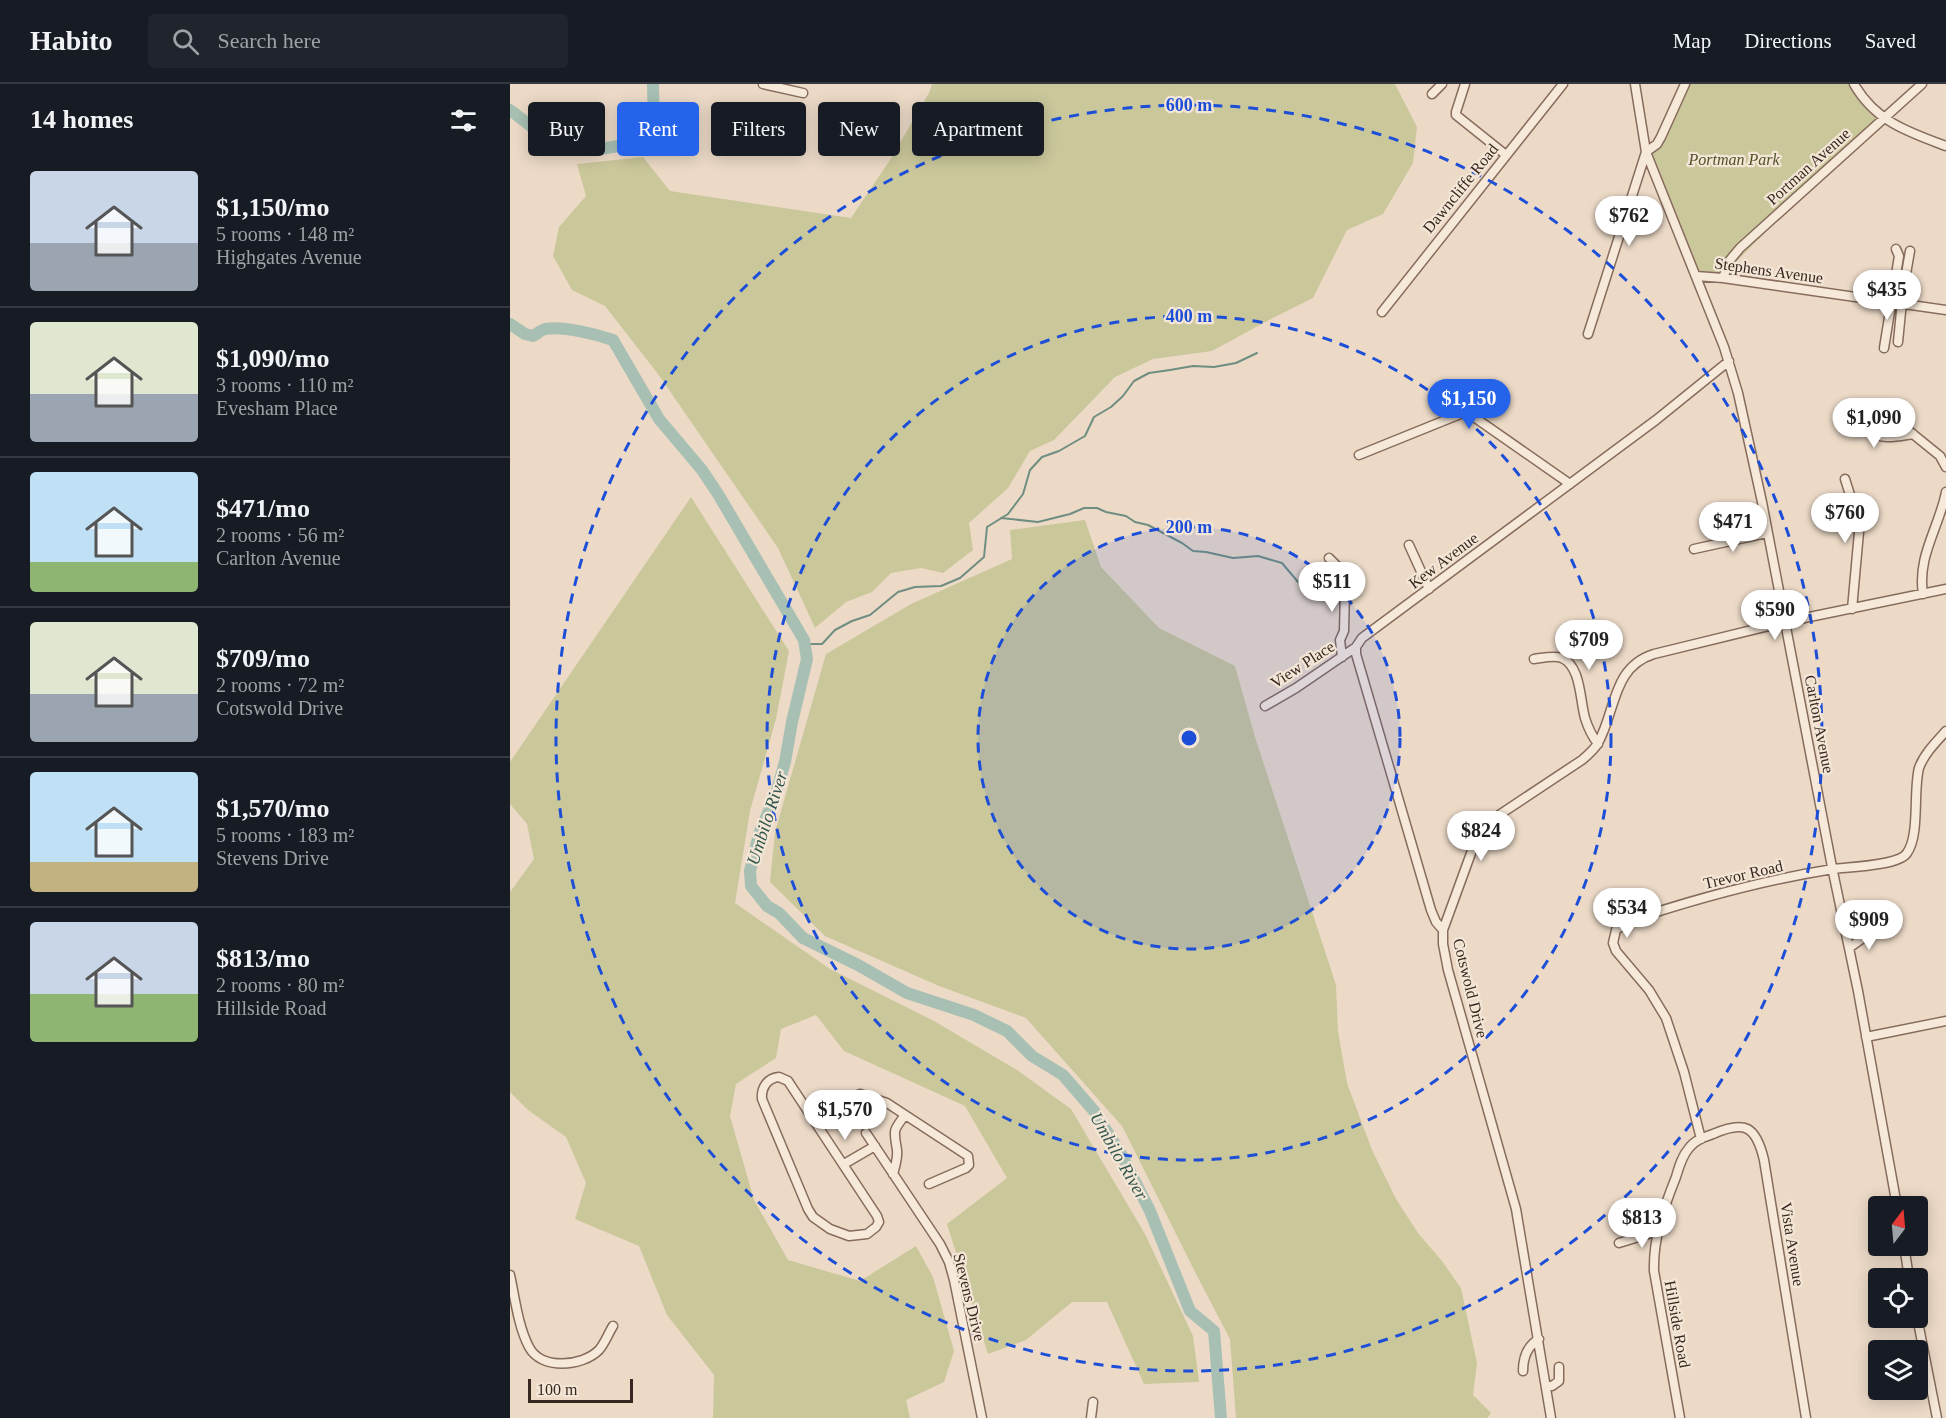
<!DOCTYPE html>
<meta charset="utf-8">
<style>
:root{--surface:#171b24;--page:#20242c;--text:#f1f3f6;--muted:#9ea1a6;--line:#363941;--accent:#2563eb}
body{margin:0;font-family:"Times New Roman",serif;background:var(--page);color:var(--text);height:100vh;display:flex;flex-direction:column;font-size:22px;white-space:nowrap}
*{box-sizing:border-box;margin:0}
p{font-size:20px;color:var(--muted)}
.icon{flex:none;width:33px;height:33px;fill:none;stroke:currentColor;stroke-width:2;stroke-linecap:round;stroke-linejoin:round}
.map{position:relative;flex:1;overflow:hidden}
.panel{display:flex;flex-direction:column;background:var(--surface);width:510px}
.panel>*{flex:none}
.guide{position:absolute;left:18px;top:18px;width:570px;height:54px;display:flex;gap:12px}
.needle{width:39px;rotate:16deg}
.controls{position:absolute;left:1358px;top:1112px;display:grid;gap:12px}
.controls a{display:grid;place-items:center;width:60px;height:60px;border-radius:6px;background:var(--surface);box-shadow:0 3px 15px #0003;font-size:30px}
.scale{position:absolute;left:18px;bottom:15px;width:105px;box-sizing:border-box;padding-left:6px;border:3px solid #382720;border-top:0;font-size:16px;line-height:21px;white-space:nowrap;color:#382720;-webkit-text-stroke:4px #f4e6d6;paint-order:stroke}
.price{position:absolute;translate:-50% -51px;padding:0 14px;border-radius:21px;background:#fff;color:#222;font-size:20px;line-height:39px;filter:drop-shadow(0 2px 3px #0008)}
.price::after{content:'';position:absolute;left:50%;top:36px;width:18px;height:14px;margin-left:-9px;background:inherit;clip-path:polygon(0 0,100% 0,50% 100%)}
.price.active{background:var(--accent);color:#fff}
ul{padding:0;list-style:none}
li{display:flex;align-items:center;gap:18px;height:150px;padding:0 30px}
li+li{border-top:2px solid var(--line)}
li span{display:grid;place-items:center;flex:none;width:168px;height:120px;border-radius:6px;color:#555}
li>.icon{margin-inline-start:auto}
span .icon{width:72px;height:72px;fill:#fffc;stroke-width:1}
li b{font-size:26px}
h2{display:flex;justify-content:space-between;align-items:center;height:72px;padding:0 30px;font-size:26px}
.tag{padding:0 21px;border-radius:6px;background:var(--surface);box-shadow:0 3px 15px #0003;font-size:21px;line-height:54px}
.tag.active{background:var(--accent);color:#fff}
header{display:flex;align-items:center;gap:36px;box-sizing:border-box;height:84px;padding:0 30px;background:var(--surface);border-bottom:2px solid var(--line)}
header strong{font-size:28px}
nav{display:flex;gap:33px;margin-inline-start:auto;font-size:21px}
.search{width:420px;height:54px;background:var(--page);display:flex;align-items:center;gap:15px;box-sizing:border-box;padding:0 21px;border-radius:6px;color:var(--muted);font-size:22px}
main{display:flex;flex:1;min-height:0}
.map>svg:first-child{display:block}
.green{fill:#cac79b}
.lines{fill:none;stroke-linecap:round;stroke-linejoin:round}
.stream{stroke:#6f8e81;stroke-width:2}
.river{stroke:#a8c0b4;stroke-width:12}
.street-casing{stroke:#876c5d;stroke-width:11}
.street{stroke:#f7e9d9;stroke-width:8}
.ring{fill:none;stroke:#1d4ed8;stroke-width:3;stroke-dasharray:10 8}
.labels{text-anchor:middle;stroke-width:4.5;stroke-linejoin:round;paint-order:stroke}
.park-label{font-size:16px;font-style:italic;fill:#505328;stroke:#f4e6d6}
.street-label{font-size:16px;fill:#382720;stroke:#f4e6d6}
.water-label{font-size:18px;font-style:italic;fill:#30564d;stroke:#f4e6d6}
.centre{fill:#1d4ed8;stroke:#f4e6d6;stroke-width:3}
.ring-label{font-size:18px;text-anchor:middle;font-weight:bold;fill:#1d4ed8;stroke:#f4e6d6;stroke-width:4.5;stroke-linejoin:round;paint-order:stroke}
</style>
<header>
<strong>Habito</strong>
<div class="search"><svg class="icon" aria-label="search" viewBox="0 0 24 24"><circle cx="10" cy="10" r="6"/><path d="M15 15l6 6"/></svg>Search here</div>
<nav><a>Map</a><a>Directions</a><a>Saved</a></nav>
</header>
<main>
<section class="panel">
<h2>14 homes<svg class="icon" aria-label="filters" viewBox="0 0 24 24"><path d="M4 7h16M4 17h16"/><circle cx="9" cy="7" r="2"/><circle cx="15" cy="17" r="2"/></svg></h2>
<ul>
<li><span style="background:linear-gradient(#c9d6e8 60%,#9aa5b1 0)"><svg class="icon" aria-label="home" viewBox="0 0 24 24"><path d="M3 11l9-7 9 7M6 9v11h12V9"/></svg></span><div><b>$1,150/mo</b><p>5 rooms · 148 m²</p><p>Highgates Avenue</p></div></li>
<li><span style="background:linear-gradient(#dfe7d0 60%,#9aa5b1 0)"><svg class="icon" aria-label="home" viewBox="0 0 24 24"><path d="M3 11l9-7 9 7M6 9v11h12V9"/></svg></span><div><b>$1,090/mo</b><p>3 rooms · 110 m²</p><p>Evesham Place</p></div></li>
<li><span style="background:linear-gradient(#bfe0f5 75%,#8fb573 0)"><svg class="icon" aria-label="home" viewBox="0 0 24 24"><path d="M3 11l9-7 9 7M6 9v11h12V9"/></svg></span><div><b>$471/mo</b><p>2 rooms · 56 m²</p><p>Carlton Avenue</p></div></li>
<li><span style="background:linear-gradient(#dfe7d0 60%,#9aa5b1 0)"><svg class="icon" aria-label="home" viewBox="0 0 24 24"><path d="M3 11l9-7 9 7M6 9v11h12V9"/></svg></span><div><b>$709/mo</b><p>2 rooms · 72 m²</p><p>Cotswold Drive</p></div></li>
<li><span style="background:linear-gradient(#bfe0f5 75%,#c2b280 0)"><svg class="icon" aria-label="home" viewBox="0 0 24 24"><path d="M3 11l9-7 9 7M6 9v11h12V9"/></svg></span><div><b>$1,570/mo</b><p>5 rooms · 183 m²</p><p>Stevens Drive</p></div></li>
<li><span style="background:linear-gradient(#c9d6e8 60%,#8fb573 0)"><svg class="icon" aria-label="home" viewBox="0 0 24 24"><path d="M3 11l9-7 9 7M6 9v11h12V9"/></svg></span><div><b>$813/mo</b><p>2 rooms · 80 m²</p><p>Hillside Road</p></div></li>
</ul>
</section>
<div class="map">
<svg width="1436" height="1334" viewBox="0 0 1436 1334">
<rect width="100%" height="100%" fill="#ecdac7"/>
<path class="green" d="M422,0H885L907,43L903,79L873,130L837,146L803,214L761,235L702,267L643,275L605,293L544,356L520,367L498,404L459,439L463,466L433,489L411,484L381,489L362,508L336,518L305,544L268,464L148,290L95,222L62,206L43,172L49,143L76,112L67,80L133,73L160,107L341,134L380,76L419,9Z
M1175,0H1348L1372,31L1214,190L1190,192L1140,66Z
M181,413L279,567L266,635L240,727L225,819L320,885L424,937L507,986L561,1025L635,1150L683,1252L689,1298L634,1300L597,1218H562L516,1256L478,1270L437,1140L497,1094L455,1022L334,967L306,931L271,945L266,974L226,1000L220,1032L244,1116L278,1176L350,1197L406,1162L423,1193L444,1267L434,1298L396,1316L400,1334H203L204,1291L157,1231L129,1162L65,1135L76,1099L56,1053L18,1026L0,1008V808L24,775L17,740L0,720V678Z
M575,436L591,483L649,544L725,582L745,653L826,901L828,947L837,999L862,1066L886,1115L908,1149L932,1177L951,1204L967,1279L963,1311L981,1329L977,1334H726L720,1255L685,1188L612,1042L516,934L429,902L315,852L260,798L265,748L316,570L401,520L502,475L500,446Z"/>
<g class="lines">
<path class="stream" d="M491,434L528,438L560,430L574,424H587L596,428L616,432L625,438L638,441L672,459L683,467L696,468L723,474L748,472L772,479L788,498
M296,565L300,560H312L325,546L342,537L360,531L388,508L405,503L431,502L450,494L474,473L477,443L498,430L513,410L520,386L532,373L549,367L575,352L584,333L601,323L613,312L624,297L639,289L660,286L683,282L704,283L726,279L747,269"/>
<path class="river" d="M0,26L30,49L91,65L114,61L144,42L143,0
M0,240L15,250L23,252C27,250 31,246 35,245C54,242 85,250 103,256L149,335L192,386L208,410L294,556L297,575L282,638L275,678L265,713L249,750L240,787L241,802L257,822L269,829L293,854L348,881L397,909L464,931L497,947L522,972L553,991L584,1027L611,1070L640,1127L680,1227L704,1247L711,1334"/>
<defs>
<path id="street" d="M253,0L293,9
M955,0L946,28V31L996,71
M1125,0L1136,68L1214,263L1228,309L1252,418L1322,783L1348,907L1387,1122
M1344,0C1365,37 1398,48 1436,62
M922,10L932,0
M1186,192L1213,194L1436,226
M1213,194L1220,176L1230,164L1412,0
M872,228L1053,0
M1078,250L1136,68L1147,60L1151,53L1175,0
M1388,258L1393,207L1400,167
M1374,264L1389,172L1386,165
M1355,330L1360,347C1371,357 1389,352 1403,350
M1393,342L1430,372L1436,383
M849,371L953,329L964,333L1060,400
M1335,395L1349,439V448L1342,525
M899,461L919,505
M1184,465L1257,449
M819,474L828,483L835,505L834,547L830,556L832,573
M1413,510C1407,472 1429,444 1436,408
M1024,575C1033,574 1043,571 1052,574C1071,582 1070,617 1075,634C1078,644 1082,652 1088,660
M755,622L786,604L846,563
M933,846L926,838L921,826L846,570V563L852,554L1146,336L1219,277
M1339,864L1364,846
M1356,953L1436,937
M269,993L278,997L367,1132L369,1138L366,1143L357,1150L339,1152L320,1145L303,1133L298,1125L252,1015C251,1004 257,994 269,993Z
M350,1010L377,1019L458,1072L459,1081L456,1084L419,1100
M356,1049L430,1160L439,1178L444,1196L472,1334
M1191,1055L1174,988L1156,934L1139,906L1106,867L1103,859L1106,846L1119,837C1185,815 1254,796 1323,785C1338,783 1389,782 1397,769C1410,751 1403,707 1409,684C1414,670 1426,658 1436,647
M334,1080L365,1062
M383,1090C385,1083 388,1074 387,1066C384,1046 382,1048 395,1031
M1109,1159L1148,1147
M1394,1161L1399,1194
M0,1191C5,1214 8,1242 19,1263C31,1286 72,1283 89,1266C95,1259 98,1250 103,1242
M1407,1233L1427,1334
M1013,1287C1013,1273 1017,1262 1029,1255
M1036,1302H1042L1049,1297V1283
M581,1334L583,1318
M1041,1334L1006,1125L938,886L933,860V846L964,761L973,747L986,733L1072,676C1078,671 1084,666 1088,659C1106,627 1102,583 1144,570L1275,538L1436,505
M1170,1334L1144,1187C1143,1154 1154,1123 1166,1093C1169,1083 1172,1072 1179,1064C1185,1056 1194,1053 1203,1050C1235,1036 1246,1042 1254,1076L1296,1334"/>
</defs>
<use href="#street" class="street-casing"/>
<use href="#street" class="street"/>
</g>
<circle cx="679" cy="654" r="211" fill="#1d4ed8" fill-opacity=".12"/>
<g class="ring">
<circle cx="679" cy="654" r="211"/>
<circle cx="679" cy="654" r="422"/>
<circle cx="679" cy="654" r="633"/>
</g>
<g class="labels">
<g class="park-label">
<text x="1224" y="81">Portman Park</text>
</g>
<g class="street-label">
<text transform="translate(1298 82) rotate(-42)" y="6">Portman Avenue</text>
<text transform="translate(950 104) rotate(-51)" y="6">Dawncliffe Road</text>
<text transform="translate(1259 186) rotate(8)" y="6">Stephens Avenue</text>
<text transform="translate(933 476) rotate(-37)" y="6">Kew Avenue</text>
<text transform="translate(792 580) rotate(-33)" y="6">View Place</text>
<text transform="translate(1310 640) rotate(79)" y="6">Carlton Avenue</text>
<text transform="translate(1233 790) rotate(-13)" y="6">Trevor Road</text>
<text transform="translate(961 904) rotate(76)" y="6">Cotswold Drive</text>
<text transform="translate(1283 1160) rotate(81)" y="6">Vista Avenue</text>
<text transform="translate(460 1213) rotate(76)" y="6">Stevens Drive</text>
<text transform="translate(1168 1240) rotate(80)" y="6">Hillside Road</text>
</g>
<g class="water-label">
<text transform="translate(257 734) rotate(-72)" y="6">Umbilo River</text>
<text transform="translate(609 1072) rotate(60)" y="6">Umbilo River</text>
</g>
</g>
<circle cx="679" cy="654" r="9" class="centre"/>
<g class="ring-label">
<text x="679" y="27">600 m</text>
<text x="679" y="238">400 m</text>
<text x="679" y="449">200 m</text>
</g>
</svg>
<div class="controls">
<a><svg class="needle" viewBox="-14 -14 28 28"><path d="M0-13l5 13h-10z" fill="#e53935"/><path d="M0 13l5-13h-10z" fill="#9ea1a6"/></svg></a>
<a><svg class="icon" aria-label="locate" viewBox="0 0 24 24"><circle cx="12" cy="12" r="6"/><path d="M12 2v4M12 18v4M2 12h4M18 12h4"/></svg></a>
<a><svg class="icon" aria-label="layers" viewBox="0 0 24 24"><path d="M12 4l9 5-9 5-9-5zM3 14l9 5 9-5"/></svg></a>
</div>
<div class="scale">100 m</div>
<b class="price" style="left:1119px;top:163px">$762</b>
<b class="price" style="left:1377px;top:237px">$435</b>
<b class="price active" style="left:959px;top:346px">$1,150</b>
<b class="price" style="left:1364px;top:365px">$1,090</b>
<b class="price" style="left:1335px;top:460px">$760</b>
<b class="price" style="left:1223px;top:469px">$471</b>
<b class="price" style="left:822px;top:529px">$511</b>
<b class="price" style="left:1265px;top:557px">$590</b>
<b class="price" style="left:1079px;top:587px">$709</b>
<b class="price" style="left:971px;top:778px">$824</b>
<b class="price" style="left:1117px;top:855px">$534</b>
<b class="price" style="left:1359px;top:867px">$909</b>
<b class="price" style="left:335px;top:1057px">$1,570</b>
<b class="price" style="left:1132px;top:1165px">$813</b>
<div class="guide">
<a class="tag">Buy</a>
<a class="tag active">Rent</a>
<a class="tag">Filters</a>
<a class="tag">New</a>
<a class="tag">Apartment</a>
</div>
</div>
</main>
